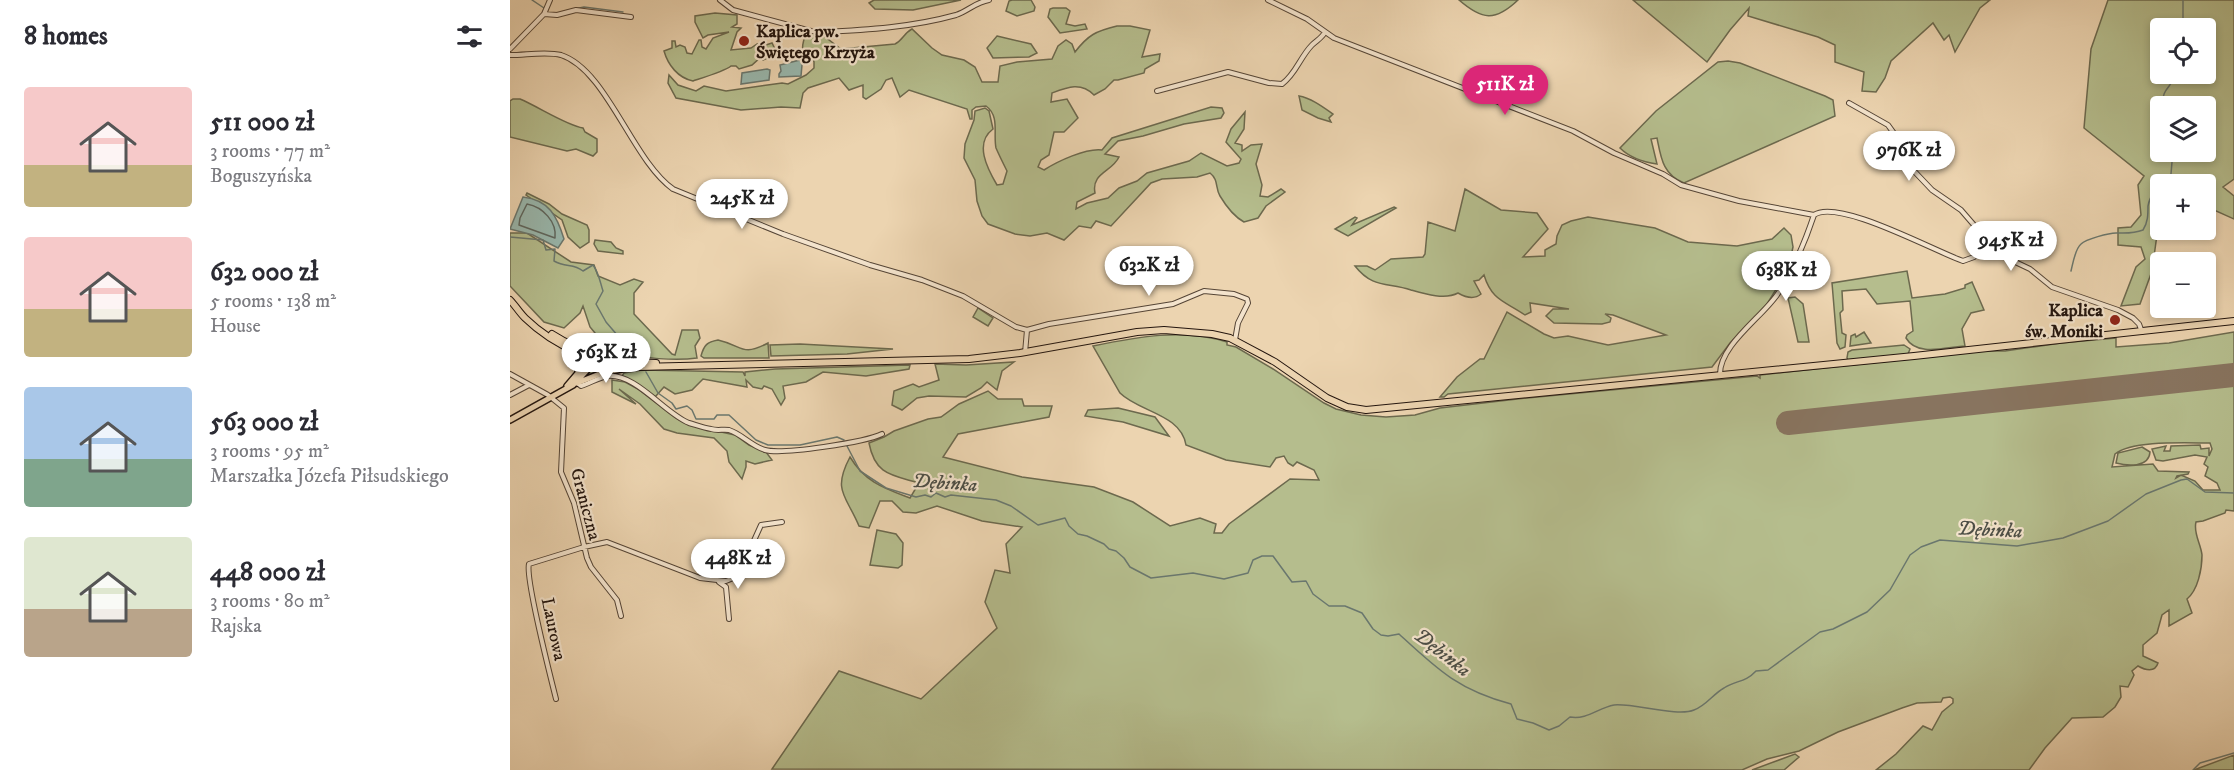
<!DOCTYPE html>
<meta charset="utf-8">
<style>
:root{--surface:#fff;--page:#f7f7f7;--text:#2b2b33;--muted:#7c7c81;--accent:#db2777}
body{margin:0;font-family:"IM FELL DW Pica",serif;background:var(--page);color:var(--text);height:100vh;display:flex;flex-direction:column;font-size:22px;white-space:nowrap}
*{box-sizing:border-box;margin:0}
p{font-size:20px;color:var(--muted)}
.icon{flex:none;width:33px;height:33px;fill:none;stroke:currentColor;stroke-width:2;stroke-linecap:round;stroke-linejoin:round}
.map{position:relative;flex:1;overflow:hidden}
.side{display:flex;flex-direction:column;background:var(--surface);width:510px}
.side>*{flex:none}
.controls{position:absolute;left:1640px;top:18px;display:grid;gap:12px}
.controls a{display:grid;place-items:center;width:66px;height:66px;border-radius:6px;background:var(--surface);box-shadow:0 3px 9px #0003;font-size:30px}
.price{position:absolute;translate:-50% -51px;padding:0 14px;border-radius:21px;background:#fff;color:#222;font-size:20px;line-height:39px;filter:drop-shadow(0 2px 3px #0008)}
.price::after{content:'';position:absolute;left:50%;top:36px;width:18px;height:14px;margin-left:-9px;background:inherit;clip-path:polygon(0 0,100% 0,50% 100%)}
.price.active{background:var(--accent);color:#fff}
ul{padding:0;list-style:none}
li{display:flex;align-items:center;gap:18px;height:150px;padding:0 24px}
li span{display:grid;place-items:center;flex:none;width:168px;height:120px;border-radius:6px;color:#555}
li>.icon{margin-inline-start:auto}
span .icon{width:72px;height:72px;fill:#fffc;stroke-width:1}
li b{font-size:26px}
h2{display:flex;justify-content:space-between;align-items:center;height:72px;padding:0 24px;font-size:26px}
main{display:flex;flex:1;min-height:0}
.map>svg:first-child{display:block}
.green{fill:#b5bd8d;stroke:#6c694e;stroke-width:1.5;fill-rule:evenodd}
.water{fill:#99b8ae;stroke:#6a776e;stroke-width:1.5}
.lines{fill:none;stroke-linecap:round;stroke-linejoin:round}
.shore{stroke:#5e665e;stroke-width:1.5}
.stream{stroke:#6a776e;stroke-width:1.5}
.runway{stroke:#88745f;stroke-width:24}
.minor-casing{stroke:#554536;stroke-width:6}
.major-casing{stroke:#23150e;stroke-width:8}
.highway-casing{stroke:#23150e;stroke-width:8}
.minor{stroke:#f3e3cc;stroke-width:4}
.major{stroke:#ecd4b0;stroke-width:5}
.highway{stroke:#ecd4b0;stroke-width:6}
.poi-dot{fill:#8f2418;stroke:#f3e3cc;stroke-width:2}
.labels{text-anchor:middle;stroke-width:4.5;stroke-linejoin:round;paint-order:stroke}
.poi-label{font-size:18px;font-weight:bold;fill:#23150e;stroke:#f3e3cc;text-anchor:start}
.street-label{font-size:18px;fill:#23150e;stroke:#f3e3cc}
.water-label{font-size:20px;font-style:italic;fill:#4c4e46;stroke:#f3e3cc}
</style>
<main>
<section class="side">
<h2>8 homes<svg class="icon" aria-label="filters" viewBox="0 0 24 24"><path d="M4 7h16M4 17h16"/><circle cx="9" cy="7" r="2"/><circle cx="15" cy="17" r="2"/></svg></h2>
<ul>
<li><span style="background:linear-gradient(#f6c9c9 65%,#c2b280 0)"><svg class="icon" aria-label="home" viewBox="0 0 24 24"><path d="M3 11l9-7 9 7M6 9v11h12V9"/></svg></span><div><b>511 000 zł</b><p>3 rooms · 77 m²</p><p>Boguszyńska</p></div></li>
<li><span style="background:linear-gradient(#f6c9c9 60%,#c2b280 0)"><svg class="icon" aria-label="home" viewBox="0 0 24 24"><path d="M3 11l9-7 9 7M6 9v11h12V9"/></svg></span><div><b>632 000 zł</b><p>5 rooms · 138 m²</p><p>House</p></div></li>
<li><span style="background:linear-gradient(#a9c7e8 60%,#7fa58c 0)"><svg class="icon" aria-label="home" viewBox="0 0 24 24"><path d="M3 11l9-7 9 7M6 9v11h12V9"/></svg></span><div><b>563 000 zł</b><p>3 rooms · 95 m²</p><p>Marszałka Józefa Piłsudskiego</p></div></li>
<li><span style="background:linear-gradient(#dfe7d0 60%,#b9a48a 0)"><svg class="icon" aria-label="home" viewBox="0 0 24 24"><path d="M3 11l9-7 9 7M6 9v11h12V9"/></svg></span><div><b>448 000 zł</b><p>3 rooms · 80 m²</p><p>Rajska</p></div></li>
</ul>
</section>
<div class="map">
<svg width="1724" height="770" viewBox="0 0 1724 770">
<rect width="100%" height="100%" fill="#ecd4b0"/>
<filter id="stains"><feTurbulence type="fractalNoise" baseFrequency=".00333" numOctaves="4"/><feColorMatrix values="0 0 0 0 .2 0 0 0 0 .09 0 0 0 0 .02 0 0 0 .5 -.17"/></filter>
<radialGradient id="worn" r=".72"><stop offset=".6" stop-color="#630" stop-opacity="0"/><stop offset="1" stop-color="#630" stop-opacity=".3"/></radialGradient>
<path class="green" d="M364,0H451L403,10L365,9L359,3Z
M502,0H521L525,7L524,11L507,16L496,11L499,1Z
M949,0H1008C985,22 972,20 949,0Z
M1123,0H1480L1470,8L1445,52L1439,35L1434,40L1423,23L1381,61L1375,78L1366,92L1352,91L1354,72L1325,62V45L1308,37L1238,16L1239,8L1220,30L1197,62Z
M1598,0H1724V179L1713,187L1724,196V219L1695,206V184H1650V213L1642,271L1630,304L1611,306L1626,267L1635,259L1631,247L1608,245V228L1621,227L1631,215L1628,185L1634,176L1574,128L1581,49ZM1650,28H1695V74H1650ZM1650,106H1695V152H1650Z
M543,8H556L560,11L556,24L565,26L575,24L577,29L550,33L538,17L540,9Z
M205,13L227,15V24L222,27L231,28L227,32L221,50L241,48L247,44L256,45L262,43L265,49L260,57L253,60L251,57L242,65L229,69L226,66H221C215,71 192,78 183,81C168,78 158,65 154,51L162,48V41H165L166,47L170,45L175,47L177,53L182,54L189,40H191L192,47L196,49L203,38L219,32L198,35L193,38L185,22V16Z
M607,26H620L640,30L632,57L650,54L649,61L635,69L634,73L608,80H604L595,89L584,95C571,82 558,87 542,93L541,102L557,99L568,118L554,132H544L539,155L531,160L528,167L534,170C548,161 576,148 592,150L602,138L701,107L712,108L714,113L711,118L674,124L633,136L608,141L595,154L609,157C602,172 581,173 585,193L567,202L566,209L577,203L598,198L609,188L627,181L637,173L679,161L691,153L717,166L729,163L731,159L716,142L721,129L735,112L734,129L725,143L732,145V151L741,145L752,144L746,164L752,185L750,196L758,197L771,189L775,192L756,206L748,218L734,222C723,216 716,206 710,196C705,188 709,180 700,173L687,177L652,179L641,183L601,226L586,221L581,228L569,226L554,240L537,233L520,236L505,234L478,224L472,216L467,201L465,180L454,158L455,144L464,120L465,111L475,108L479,111L483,129C464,143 477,168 487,185L493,184L497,171C493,163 489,155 486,148C483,134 490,116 476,106L466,107L462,110V119H460L457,109L399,90L390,97L382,78L376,80L371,89L356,99L353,97V85L339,90L329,78L298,88L293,93L290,108L271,107L231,110L166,98L158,83L159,75L168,85L186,91L194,86L216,91L272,83L278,84L296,75L304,68V62L301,54H294C291,48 293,41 296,34L304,33L315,37L331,49L385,44C393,40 394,33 402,29L422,48L432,55L454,60L465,67L472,82H488L490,66L507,62L542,59L548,46L556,40L562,44L565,52C578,35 586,31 607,26Z
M487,36L521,44L527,53L519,57L483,58L477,48Z
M1218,61L1230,63L1315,96L1323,100L1325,116L1174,183C1153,175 1151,158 1147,138L1141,139L1147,164C1133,162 1120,158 1110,148L1146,111L1208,62Z
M789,96C801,98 813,107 823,114L819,118L821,122L808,118L792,110Z
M3,99H10C29,107 56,125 73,128L75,132L87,139V152L83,156L66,149L57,151L0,137V101Z
M955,189L991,210L1027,213L1038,229L1013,257L1035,256V250L1046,244L1047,236L1052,225L1061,221L1078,217L1145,228L1178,242L1227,246L1262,239L1274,228L1281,235L1283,247L1278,270L1257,304L1220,343L1202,367L938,394L934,397H930L947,377L970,359H974L997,312L1034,334L1044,338L1058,336L1098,345L1156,335L1103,315L1095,314L1101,318L1100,322L1092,324L1044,323L1036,316L1043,309H1059L1020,303L1021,312L1015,315C995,301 982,301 974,275L969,280L964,281L971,294C964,300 955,297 948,293C935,300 915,294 901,290C878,282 863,289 845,266H857L865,270L881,259L913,257L915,254L918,222L945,231Z
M17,193L39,204L52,214L77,225L79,230V242L70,248L58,237L52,220L16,195Z
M884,207L886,208L838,236L825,229L845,217L847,218L842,225Z
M0,233H17L61,262L84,265L88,276L110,285L124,279L133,282L124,293V314L162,354L165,355L172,330H188L190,338L185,346L187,358C157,362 100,355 73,342V339L83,338L85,333L80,327L73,306L70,313L54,328L34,322L0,286Z
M85,240L101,242L106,248L113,251V254L88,251L84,244Z
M1397,271L1402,298L1435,294L1455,288V285L1462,282L1474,310L1461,313L1452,329L1455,346C1436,347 1407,357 1396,338L1397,335L1403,331L1400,301L1367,304L1356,289L1332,291L1333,310L1330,313L1332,333L1336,335L1335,347L1330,349L1327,343L1322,283Z
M1285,297L1293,304L1299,342H1288L1278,298Z
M468,308L483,318L478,326L463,317Z
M1354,332L1361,343L1340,346L1341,336L1345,334L1346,337Z
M1724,332V511L1716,510L1715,513L1693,521L1686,522C1683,533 1691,544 1692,555C1692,569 1688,590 1677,599L1682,613L1659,626V610L1652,615L1647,633L1633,645V656L1648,663C1645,673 1635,670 1628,666L1622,671L1624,675L1618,687L1610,686L1611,697L1605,707L1593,717L1562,718L1535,748L1519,770H1366L1386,754L1413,726L1422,730L1432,712L1443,703V699L1440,697L1433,698L1431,702L1407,703L1392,708L1328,732L1289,751L1257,759L1232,770L262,769L329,671L411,699L487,628L475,602L485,570L500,573L496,544L512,527L472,521L427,506L406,513L393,512L382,501H370L359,528L349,526C336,495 322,491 340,457C355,482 374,488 400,498L409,483C382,475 365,475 359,443L374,437L384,431L418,419L431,417L449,404L478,391L488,399H512L514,406H542L539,417L448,434L433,457L512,477L584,487L623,502L660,526L690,518L706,524L704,533H712L719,524L780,479L809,480L804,470L787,462L783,466L778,463L774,456L766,458L760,467L716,460L676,445C671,414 629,412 610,393L583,346C627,337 673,328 717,342V345L726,347L763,369L814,403L826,409L851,415L876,417L905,415L930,408L1017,398L1247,376L1250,378V375L1472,351H1495L1551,343L1606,338V347L1659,343ZM1700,443L1702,449L1699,456V448L1691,449L1690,445L1661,446L1660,451H1654L1656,446L1642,449L1646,460L1653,461L1685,455L1697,457L1694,464L1698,467L1695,476L1707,483L1710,490H1693L1685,481L1671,475L1666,478L1667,476L1678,474L1679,472L1648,471L1643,464L1602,467L1605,454C1622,440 1676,443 1700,443Z
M208,340C234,346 231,357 258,343L259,358H194L191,356C194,345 197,342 208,340Z
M290,344L383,349L337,354L261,356L260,345Z
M1394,345L1400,349L1398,354L1338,360L1337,358L1338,352L1342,350Z
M83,361L115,368L68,382Z
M504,362L492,371L487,390L477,382L471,388L456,397L419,396L407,398L392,410L382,405L384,391L403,384L409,387L429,380L425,364L456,365Z
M400,365L399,369L356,376L313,372L296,382L273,386L275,398L271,405L262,389L254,386L252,389L243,387L236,380L237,387L193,379L182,390L165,394L154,387L145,397L112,376L114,373L132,370L233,372L235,376V372L265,369Z
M102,380L115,382L128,389L166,418L179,425L225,435L239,445L256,452L262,460L245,464L236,461V467L232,479L219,462L217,451L204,438L167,433L154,429L130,404L109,389L126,404L102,392Z
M608,408L645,417L659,436L613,422L575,416L578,410Z
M1632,447L1640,452C1639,468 1617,466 1606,463L1608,453Z
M367,530L386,534L393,543L392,565L388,568L360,565Z
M1285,754L1289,757L1274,770H1242Z
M1724,755V770H1684Z"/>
<path class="water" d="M290,60L292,65L291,76L269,77V74L271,71L270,65Z
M257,69L260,70L259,80L231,84L232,73Z
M13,197C39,200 47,216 54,239L48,248L23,235L0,229Z"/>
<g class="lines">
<path class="shore" d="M17,204C33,207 47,222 45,238L9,225L10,218Z"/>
<path class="stream" d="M22,0L34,8
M1673,0V19L1678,27L1677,28
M55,11L74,7L113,12
M1652,106C1652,87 1663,87 1665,74
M1650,110L1644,119L1643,134L1650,145
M0,237L33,240L36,250L45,249L44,261C56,268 63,263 73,271L83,265C89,273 90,282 93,291L86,304L96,322L126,357
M1561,271C1563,263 1565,249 1571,244C1576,239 1599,233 1606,233C1616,233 1623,234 1633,230C1638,222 1638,215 1638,206C1640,192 1653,184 1661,174L1662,162L1659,156V152
M136,372L148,393L162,403L166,409L177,406L182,410L186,419H204L207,415H219L246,440L258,445H290L327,437L334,440
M337,446L350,471L376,488L406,497L415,495L421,497L426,493L435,497L441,495L486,500L501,506L528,525L555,518L559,526L568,534L577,536L594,544L599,549L606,551L614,558L620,567L641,578L683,573L714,579L738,573L743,560L752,556H763L782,582L796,581L803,594L819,606H835L852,613L863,629L871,635L878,636L889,634C927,669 948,690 1001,704L1007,719L1023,723L1039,730L1049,726L1060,717C1077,720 1088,708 1104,705C1124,703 1167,717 1184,710C1196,706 1203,694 1214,688C1226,680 1235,683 1246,671L1258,670L1310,632L1323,629L1357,612L1380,590L1400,555L1411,547L1430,540L1507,546L1553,538L1598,521L1636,494L1671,480L1677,479L1695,492L1724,493
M1683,770L1690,763L1724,753"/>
<path class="runway" d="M1278,423L1724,375"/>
<defs>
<path id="minor" d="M210,0L223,10L301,31L313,32C357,30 403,27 446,15C458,11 466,2 479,0
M758,0L797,19L824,38L1063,131L1104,153L1153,174L1171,185L1229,201L1304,215C1328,198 1424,251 1453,261L1464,257L1478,243
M34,14L47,15L66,10L121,17
M0,49L34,14L40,0
M0,55C16,55 37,51 51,55C97,70 122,160 163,189L273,234L360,265L412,280L453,296L506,327L517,330
M647,91L718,72L759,83L772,84C786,74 790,57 802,45C807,40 812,38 815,32
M1339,103L1378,125L1388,139L1404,171L1422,190L1451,210L1483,247L1501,260L1520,269L1542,287L1608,310L1623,318L1629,324L1632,332
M515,353L517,330L539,324L663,304L694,291L724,294L737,299L738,303L728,323L725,340
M0,374L38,395L54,408L51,472L64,503L77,558L81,567L107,600L111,616
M1210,375C1209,345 1254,316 1269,292C1284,268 1295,242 1304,215
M67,383L71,386C80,383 88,378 97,376C126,373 154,413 179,423C186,425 194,428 201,429C207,431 213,429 219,430C232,434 241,446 255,450C272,455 356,442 372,434
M0,395L19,385
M209,582L216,587L219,619
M46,699C41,679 15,577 19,564L74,547L97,542L190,578L216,581L228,576L251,525L272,522"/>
<path id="major" d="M63,351L68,361V372
M67,383L92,373L121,367
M57,386L81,358
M0,420L63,385L79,368L82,355"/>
<path id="highway" d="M0,300C5,305 9,312 15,318C45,347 86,364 128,367L459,359L510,353L627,332L654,330L702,334L720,338L765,362L817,398L837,407L856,410L1404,356L1724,321
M42,334C73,354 109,362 146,363"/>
</defs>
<use href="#minor" class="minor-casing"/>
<use href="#major" class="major-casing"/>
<use href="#highway" class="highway-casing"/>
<use href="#minor" class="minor"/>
<use href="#major" class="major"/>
<use href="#highway" class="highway"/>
</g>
<g class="poi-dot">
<circle cx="234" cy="41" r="6"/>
<circle cx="1605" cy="320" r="6"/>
</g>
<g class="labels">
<g class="poi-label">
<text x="246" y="37">Kaplica pw.<tspan x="246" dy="21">Świętego Krzyża</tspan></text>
<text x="1593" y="316" text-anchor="end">Kaplica<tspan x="1593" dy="21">św. Moniki</tspan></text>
</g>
<g class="street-label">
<text transform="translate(76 504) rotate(75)" y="6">Graniczna</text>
<text transform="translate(44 629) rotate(78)" y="6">Laurowa</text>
</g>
<g class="water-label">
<text transform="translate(435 482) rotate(4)" y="7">Dębinka</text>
<text transform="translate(1480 529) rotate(3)" y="7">Dębinka</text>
<text transform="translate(933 652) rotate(38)" y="7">Dębinka</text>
</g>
</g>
<rect width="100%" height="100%" filter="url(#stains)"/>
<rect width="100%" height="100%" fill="url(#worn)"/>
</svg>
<div class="controls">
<a><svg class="icon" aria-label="locate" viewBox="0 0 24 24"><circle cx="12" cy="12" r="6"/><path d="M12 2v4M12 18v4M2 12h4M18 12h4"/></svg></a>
<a><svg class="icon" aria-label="layers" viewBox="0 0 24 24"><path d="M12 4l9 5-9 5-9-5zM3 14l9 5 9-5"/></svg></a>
<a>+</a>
<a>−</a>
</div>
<b class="price active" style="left:995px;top:116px">511K zł</b>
<b class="price" style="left:1399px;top:182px">976K zł</b>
<b class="price" style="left:232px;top:230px">245K zł</b>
<b class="price" style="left:1501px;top:272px">945K zł</b>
<b class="price" style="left:639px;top:297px">632K zł</b>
<b class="price" style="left:1276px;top:302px">638K zł</b>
<b class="price" style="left:96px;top:384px">563K zł</b>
<b class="price" style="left:228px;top:590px">448K zł</b>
</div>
</main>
